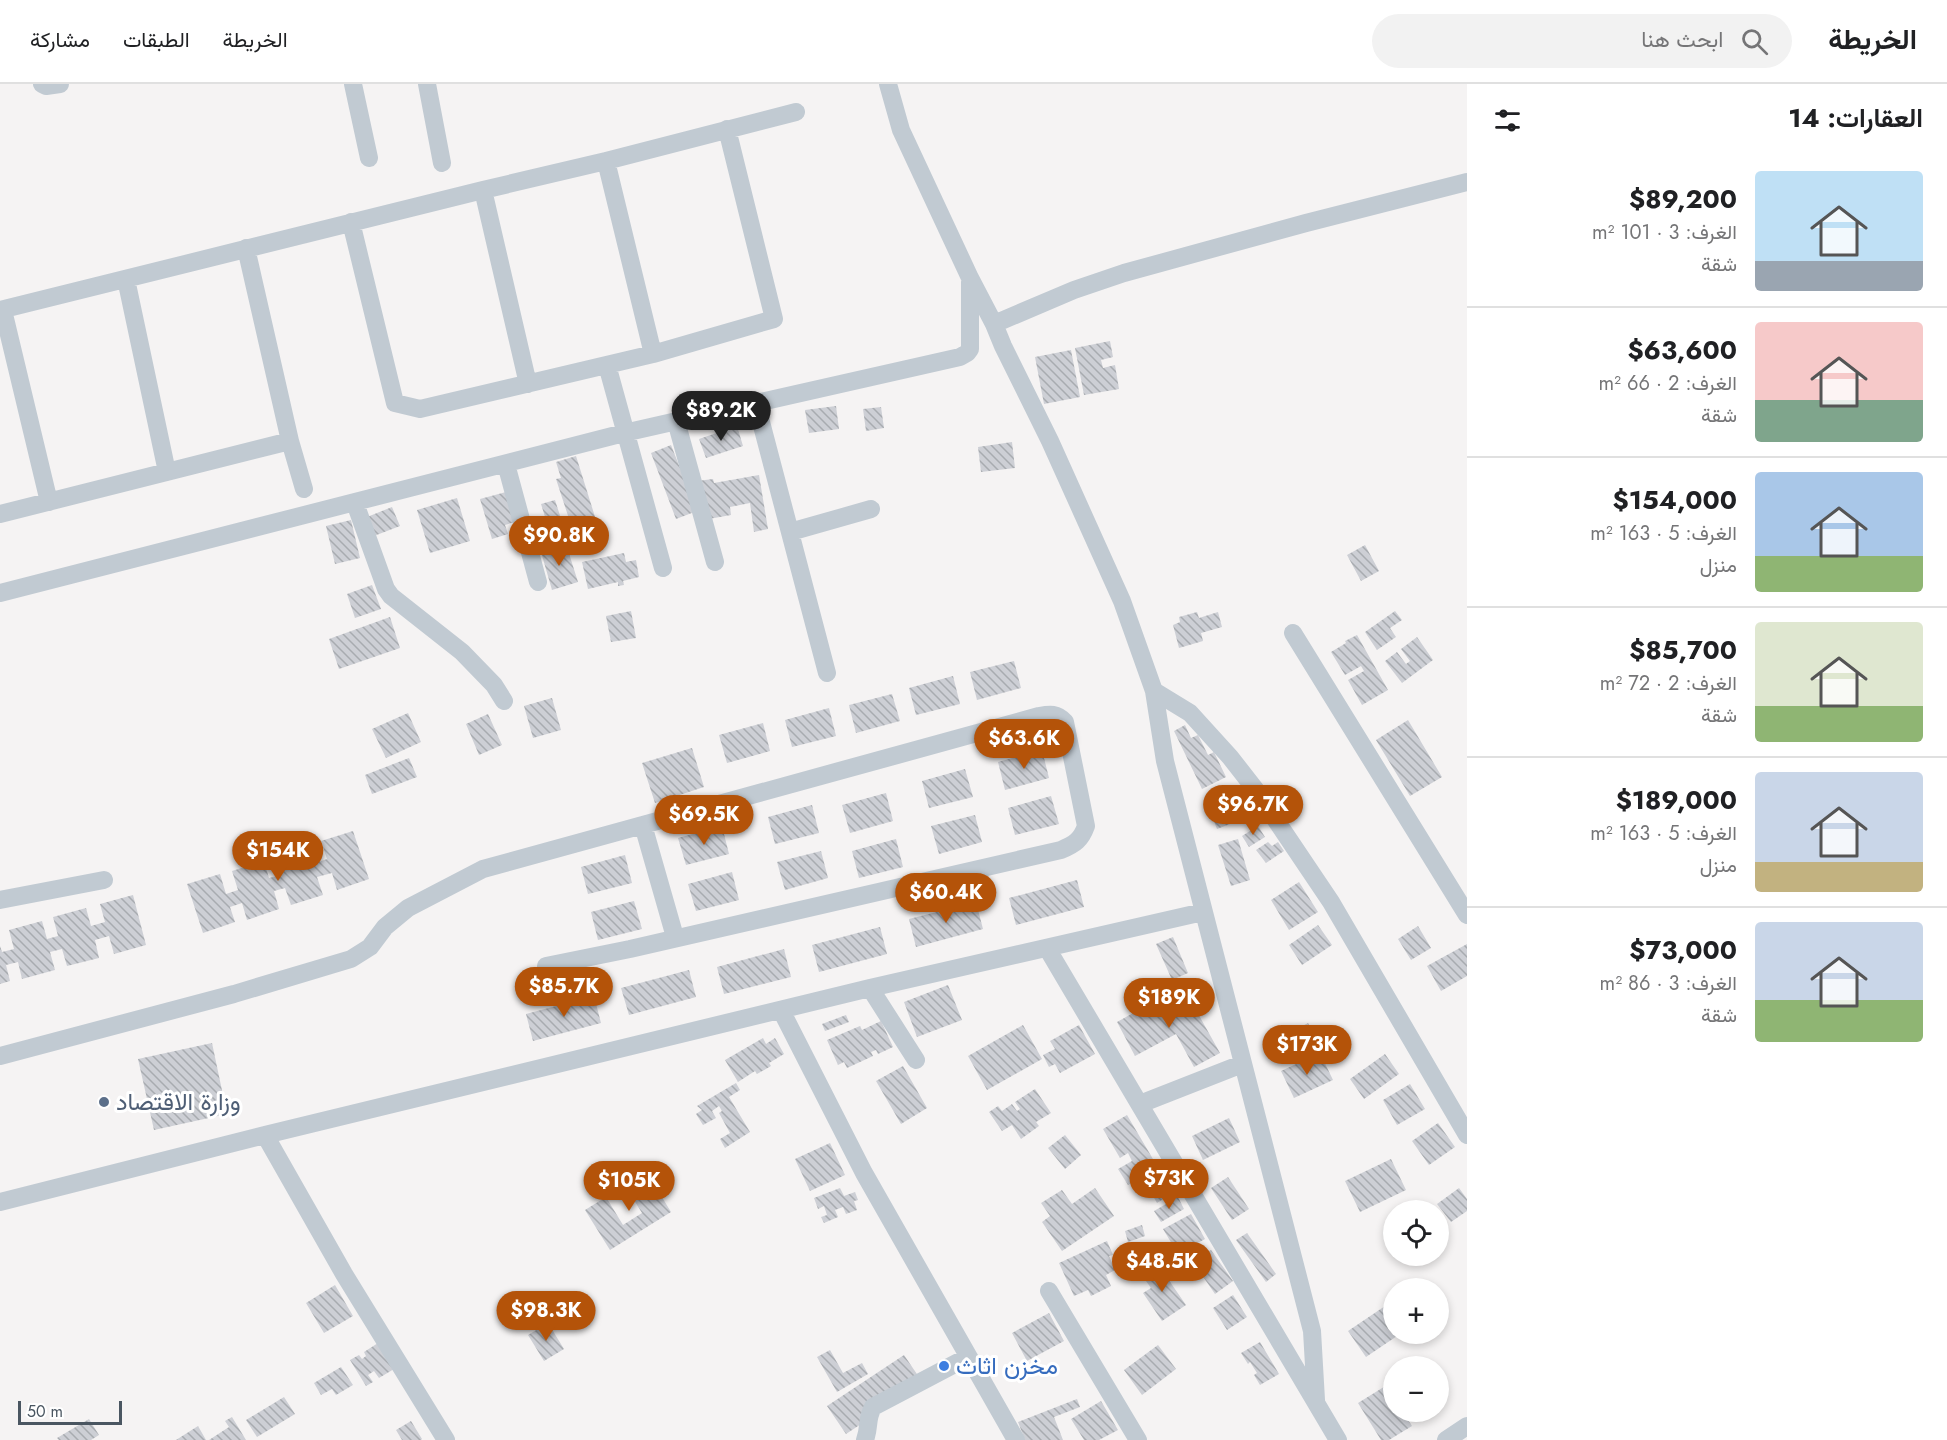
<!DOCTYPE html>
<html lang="ar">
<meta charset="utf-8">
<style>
:root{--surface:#fff;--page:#f2f2f2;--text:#202124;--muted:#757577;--line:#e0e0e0;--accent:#b45309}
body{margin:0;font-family:Jost,Vazirmatn,sans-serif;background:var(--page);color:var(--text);direction:rtl;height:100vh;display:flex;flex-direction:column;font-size:22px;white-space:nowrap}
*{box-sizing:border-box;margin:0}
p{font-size:20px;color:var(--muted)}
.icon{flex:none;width:33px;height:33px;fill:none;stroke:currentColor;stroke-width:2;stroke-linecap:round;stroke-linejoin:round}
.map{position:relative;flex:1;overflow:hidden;direction:ltr}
.drawer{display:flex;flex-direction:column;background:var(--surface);width:480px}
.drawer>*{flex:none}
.fabs{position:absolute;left:1383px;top:1116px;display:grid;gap:12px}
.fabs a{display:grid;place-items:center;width:66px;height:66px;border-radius:50%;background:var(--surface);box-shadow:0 3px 9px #0003;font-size:30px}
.scale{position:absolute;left:18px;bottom:15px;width:104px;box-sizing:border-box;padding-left:6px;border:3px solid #4a5661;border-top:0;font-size:16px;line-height:21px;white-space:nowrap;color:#4a5661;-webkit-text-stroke:4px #fff;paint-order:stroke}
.price{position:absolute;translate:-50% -51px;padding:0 14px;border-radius:21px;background:var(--accent);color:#fff;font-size:20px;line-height:39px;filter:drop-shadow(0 2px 3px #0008)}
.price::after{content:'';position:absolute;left:50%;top:36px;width:18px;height:14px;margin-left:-9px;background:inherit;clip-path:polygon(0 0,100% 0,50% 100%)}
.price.on{background:#222;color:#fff}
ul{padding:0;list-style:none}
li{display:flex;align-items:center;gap:18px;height:150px;padding:0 24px}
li+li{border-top:2px solid var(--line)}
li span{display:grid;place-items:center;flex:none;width:168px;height:120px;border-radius:6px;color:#555}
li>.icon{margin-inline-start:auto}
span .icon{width:72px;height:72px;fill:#fffc;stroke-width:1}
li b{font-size:26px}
h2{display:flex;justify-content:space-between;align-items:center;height:72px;padding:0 24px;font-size:26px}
header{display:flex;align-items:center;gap:36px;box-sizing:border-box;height:84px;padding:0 30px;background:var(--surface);border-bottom:2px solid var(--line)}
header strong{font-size:28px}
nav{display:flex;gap:33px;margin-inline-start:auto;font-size:21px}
.search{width:420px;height:54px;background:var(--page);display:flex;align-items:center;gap:15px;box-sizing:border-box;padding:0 21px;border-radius:33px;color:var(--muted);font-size:22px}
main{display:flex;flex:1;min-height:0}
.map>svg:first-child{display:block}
.building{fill:url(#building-back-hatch)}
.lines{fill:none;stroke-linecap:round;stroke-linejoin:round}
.minor{stroke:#c1cad2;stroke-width:18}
.service-dot{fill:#5c6f8a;stroke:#fff;stroke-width:2}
.shop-dot{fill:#3f7fe0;stroke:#fff;stroke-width:2}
.labels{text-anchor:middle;stroke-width:6;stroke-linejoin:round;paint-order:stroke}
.service-label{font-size:24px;fill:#4e5e75;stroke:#fff;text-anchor:start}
.shop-label{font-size:24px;fill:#366cbe;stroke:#fff;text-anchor:start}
</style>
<header>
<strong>الخريطة</strong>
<div class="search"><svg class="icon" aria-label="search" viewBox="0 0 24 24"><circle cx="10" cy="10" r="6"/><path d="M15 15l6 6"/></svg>ابحث هنا</div>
<nav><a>الخريطة</a><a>الطبقات</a><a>مشاركة</a></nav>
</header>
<main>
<section class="drawer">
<h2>العقارات: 14<svg class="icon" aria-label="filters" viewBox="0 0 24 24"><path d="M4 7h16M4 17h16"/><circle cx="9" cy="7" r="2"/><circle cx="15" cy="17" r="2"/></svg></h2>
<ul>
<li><span style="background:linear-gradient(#bfe0f5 75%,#9aa5b1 0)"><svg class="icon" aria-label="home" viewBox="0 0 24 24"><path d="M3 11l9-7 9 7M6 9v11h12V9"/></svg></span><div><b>$89,200</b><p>الغرف: 3 · 101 m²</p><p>شقة</p></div></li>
<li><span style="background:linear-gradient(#f6c9c9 65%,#7fa58c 0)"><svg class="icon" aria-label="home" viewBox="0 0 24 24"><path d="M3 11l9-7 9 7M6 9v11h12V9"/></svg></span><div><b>$63,600</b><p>الغرف: 2 · 66 m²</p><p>شقة</p></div></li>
<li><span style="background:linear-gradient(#a9c7e8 70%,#8fb573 0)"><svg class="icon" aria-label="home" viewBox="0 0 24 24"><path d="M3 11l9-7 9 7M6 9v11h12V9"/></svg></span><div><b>$154,000</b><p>الغرف: 5 · 163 m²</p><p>منزل</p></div></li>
<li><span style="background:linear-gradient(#dfe7d0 70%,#8fb573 0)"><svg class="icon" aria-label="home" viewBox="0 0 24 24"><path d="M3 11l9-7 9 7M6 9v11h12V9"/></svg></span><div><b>$85,700</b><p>الغرف: 2 · 72 m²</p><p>شقة</p></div></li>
<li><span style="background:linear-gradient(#c9d6e8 75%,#c2b280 0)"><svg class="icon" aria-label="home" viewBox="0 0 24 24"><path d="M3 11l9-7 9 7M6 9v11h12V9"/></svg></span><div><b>$189,000</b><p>الغرف: 5 · 163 m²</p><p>منزل</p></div></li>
<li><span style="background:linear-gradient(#c9d6e8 65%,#8fb573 0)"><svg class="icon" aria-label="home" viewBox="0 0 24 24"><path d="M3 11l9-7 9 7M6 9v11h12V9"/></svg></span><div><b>$73,000</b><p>الغرف: 3 · 86 m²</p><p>شقة</p></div></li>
</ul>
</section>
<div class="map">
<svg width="1467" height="1356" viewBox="0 0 1467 1356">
<defs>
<pattern id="building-back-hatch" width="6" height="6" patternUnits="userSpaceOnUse" patternTransform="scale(1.5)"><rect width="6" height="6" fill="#cdcfd5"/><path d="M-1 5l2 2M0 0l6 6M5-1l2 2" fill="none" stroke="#a8abb0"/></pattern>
</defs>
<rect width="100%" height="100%" fill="#f5f3f3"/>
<path class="building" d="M1110,257L1113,273L1101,276L1103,284L1115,281L1119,305L1084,311L1075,264Z
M1071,266L1080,313L1044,320L1035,273Z
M836,322L839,345L809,349L805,326Z
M881,323L884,344L866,347L863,325Z
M737,342L743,362L706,374L699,355Z
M1012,358L1015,384L981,388L978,363Z
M671,361L697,427L676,435L651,369Z
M576,372L596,436L572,444L556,395L561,394L556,378Z
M759,391L768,445L754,448L750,419L730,423L731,431L703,436L697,397L713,395L714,399Z
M506,408L515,438L505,441L508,450L492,455L480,415Z
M457,414L470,457L430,469L417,426Z
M555,416L564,444L550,449L541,420Z
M392,423L400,442L374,452L367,433Z
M351,436L360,474L335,480L326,442Z
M566,460L578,498L552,506L541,468Z
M1365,461L1379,487L1361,497L1347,471Z
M624,469L626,478L636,476L639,493L623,497L624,501L618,502V498L588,505L582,478Z
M372,501L381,525L355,534L347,510Z
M631,527L636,554L611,558L606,532Z
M1395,527L1402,536L1390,544L1396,553L1377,566L1365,548Z
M1197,528L1199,534L1218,528L1222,543L1201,549L1203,557L1179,564L1173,541L1180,538L1179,533Z
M390,533L400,564L339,585L329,555Z
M1357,551L1388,606L1362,621L1348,596L1364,587L1361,582L1345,591L1331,568L1346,559L1345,557Z
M1417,553L1433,576L1402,599L1385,577L1397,568L1406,580L1410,577L1401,565Z
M1014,577L1021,604L977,616L970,588Z
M953,592L960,620L916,631L909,604Z
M892,610L900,637L856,649L849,621Z
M552,614L561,646L533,654L524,622Z
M829,624L836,652L792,663L785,636Z
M408,629L421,658L386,674L372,645Z
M488,630L502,661L479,671L466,640Z
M1408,636L1442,693L1410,712L1376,656Z
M763,639L770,667L727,679L719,651Z
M1185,641L1191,654L1198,651L1208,671L1214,668L1226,693L1202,705L1174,647Z
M692,664L704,703L655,719L642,679Z
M1042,666L1049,694L1005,706L998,678Z
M409,674L417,693L372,710L365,691Z
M965,685L973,713L929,724L922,697Z
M1240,704L1243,711L1234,715L1238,727L1248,723L1251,732L1217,745L1206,717Z
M886,709L893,737L850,749L842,721Z
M1051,712L1059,740L1015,751L1008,724Z
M812,721L819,749L775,760L768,733Z
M975,731L982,758L939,770L931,742Z
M722,742L729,770L686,781L678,754Z
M1258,742L1265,753L1249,763L1242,752Z
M353,747L369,795L337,806L332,789L317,793L323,811L291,821L285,804L274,807L279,825L247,836L242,819L230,823L235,838L203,849L187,800L220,790L226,810L238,806L232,787L264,777L269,794L281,791L275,772L307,762L313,780L327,775L321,757Z
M896,755L903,783L859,794L852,767Z
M1238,755L1250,796L1231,802L1218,761Z
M1268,758L1272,762L1278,758L1284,767L1266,779L1256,766Z
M821,767L828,794L785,806L777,778Z
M625,771L632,799L588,810L581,783Z
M732,788L739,816L696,827L688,800Z
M1077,796L1084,823L1016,841L1009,814Z
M1299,798L1318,828L1289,846L1271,816Z
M133,811L146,861L114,870L109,852L95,856L99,874L67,882L62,865L50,868L55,886L22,895L18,878L6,881L10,897L0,900V862L2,868L14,865L9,846L42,837L47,855L58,852L53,833L86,824L91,842L105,838L100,820Z
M634,817L642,845L598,856L591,828Z
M976,818L983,845L916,863L909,835Z
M1318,841L1332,861L1302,881L1289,861Z
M1418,842L1431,864L1411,876L1398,855Z
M880,843L887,870L819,888L812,861Z
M1173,853L1188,889L1172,896L1156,860Z
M1467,860V892L1441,907L1427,882Z
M784,865L791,893L724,910L717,883Z
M689,886L696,913L629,931L621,904Z
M948,901L962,936L917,953L904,918Z
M1171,908L1179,923L1191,917L1220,969L1194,983L1176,950L1135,972L1117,938Z
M594,912L601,939L533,957L526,930Z
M846,931L849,938L825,947L822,940Z
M881,937L893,963L878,970L876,966L871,968L873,972L847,984L844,978L838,981L827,956L860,942L862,946Z
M1308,939L1317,955L1282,973L1274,957Z
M1023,941L1042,975L987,1006L968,972Z
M1079,941L1095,970L1060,989L1055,980L1049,983L1043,971L1055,965L1050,957Z
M763,954L766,960L775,954L784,970L769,979L771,982L757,990L755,987L738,998L725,976Z
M212,959L227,1030L154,1046L138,975Z
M1320,969L1333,996L1294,1014L1281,987Z
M1385,970L1399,990L1364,1015L1350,995Z
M903,982L927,1024L901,1040L876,997Z
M736,999L740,1006L729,1013L750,1048L725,1064L720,1055L730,1049L719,1029L722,1027L719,1022L712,1027L716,1034L703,1041L696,1030L702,1026L697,1022Z
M1410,1000L1425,1025L1397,1041L1383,1016Z
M1035,1005L1051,1029L1036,1038L1039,1042L1021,1055L1012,1041L1002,1047L989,1028L998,1022L1002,1027L1012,1020L1017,1027L1020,1025L1015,1018Z
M1127,1031L1173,1109L1157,1119L1142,1093L1128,1101L1118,1085L1132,1077L1128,1069L1120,1074L1103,1045Z
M1229,1034L1240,1058L1203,1076L1192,1052Z
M1438,1039L1455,1063L1429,1081L1412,1057Z
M1065,1051L1081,1071L1065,1085L1048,1064Z
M830,1059L845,1091L810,1107L795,1075Z
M1391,1075L1406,1106L1360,1128L1345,1097Z
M646,1087L671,1128L610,1166L585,1126L606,1113L623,1141L642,1129L624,1100Z
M1228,1093L1249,1125L1232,1136L1211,1104Z
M840,1104L844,1112L855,1108L858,1116L854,1117L857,1126L846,1130L843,1123L835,1126L838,1133L824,1139L821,1133L827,1131L824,1122L818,1125L814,1114Z
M1095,1104L1114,1132L1062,1167L1042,1138L1050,1132L1041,1119L1062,1106L1072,1120Z
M1459,1104L1467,1115V1127L1451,1138L1437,1120Z
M1178,1113L1184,1125L1161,1138L1154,1127Z
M1191,1130L1205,1155L1178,1170L1163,1145Z
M1142,1141L1145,1152L1128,1158L1125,1147Z
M1247,1149L1276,1190L1266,1198L1236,1156Z
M1107,1157L1113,1171L1109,1172L1115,1186L1106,1191L1111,1202L1091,1212L1088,1206L1074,1212L1059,1179Z
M1211,1166L1233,1197L1215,1210L1193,1178Z
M1157,1179L1186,1221L1162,1237L1143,1209L1151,1204L1141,1190Z
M335,1201L353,1232L324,1249L306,1219Z
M1233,1211L1247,1233L1227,1246L1213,1224Z
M1394,1216V1250H1400L1366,1273L1348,1247Z
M1049,1229L1064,1257L1027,1277L1012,1249Z
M548,1239L564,1265L544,1277L528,1251Z
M1260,1258L1279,1290L1260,1301L1254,1291L1257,1289L1250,1278L1248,1280L1241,1269Z
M378,1259L394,1285L379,1294L374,1287L368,1291L373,1298L366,1302L350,1276L359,1271L362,1275L366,1272L364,1268Z
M1158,1261L1176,1285L1142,1311L1124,1286Z
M830,1266L843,1289L862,1279L868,1290L837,1308L817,1273Z
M904,1271L923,1299L846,1350L827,1322Z
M341,1283L353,1301L336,1311L332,1305L321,1311L314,1299Z
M1387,1301L1394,1312V1328H1403L1412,1342L1389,1356H1381L1358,1319Z
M284,1313L295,1330L257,1353L246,1336Z
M1077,1315L1080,1323L1054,1333L1063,1356H1025L1018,1338Z
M1101,1317L1118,1346L1099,1356H1084L1071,1335Z
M232,1333L246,1356H209L229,1343L225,1337Z
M89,1335L99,1351L91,1356H59L57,1354Z
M411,1337L422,1355L421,1356H402L396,1346Z
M198,1342L206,1356H176Z"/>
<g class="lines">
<path class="minor" d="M42,0L46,2L60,0
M353,0L369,74
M427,0L442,79
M888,0L901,46L970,194L994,240L1003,262L1050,357L1122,517L1154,607L1165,677L1312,1247L1316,1316
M606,77L653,270L774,235L727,45
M483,106L528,300
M351,138L395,319L420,325L653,270
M126,195L167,388
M0,226L483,106L606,77L796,28
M3,226L49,418
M994,240L1074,206L1124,189L1306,139L1467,98
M607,281L663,484
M756,319L827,589
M676,337L715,478
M290,357L304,405
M506,380L538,498
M355,419L386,505L391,512L462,568L494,601L504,617
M0,430L290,357L246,164
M790,448L871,425
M0,509L624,349L960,273L967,269L970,265V198
M1293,549L1467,831
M1154,607L1190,629L1230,673L1255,705L1331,818L1467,1051
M643,741L675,853
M0,816L104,796
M1047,864L1338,1356
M870,904L916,976
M781,926L864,1089L1016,1356
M0,972L234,910L351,875L370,863L385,843L408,824L483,785L1039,632C1050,630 1057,629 1065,638L1086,742C1081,756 1075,760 1061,766L630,865L546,882
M1140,1020L1242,980
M265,1051L344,1190L446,1356
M0,1118L265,1051L870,904L1203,828
M1049,1207L1138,1356
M865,1356C870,1342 866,1336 873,1323L968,1273
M1446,1356L1467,1342"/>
</g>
<circle class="service-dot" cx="104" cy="1018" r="6"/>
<circle class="shop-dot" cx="944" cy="1282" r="6"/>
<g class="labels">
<g class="service-label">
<text x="116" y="1026">وزارة الاقتصاد</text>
</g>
<g class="shop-label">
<text x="956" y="1290">مخزن اثاث</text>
</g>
</g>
</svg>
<div class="fabs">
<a><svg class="icon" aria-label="locate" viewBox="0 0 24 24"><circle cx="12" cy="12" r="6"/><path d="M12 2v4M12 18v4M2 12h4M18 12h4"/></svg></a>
<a>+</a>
<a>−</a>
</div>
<div class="scale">50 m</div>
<b class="price on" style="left:721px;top:358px">$89.2K</b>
<b class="price" style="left:559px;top:483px">$90.8K</b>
<b class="price" style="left:1024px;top:686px">$63.6K</b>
<b class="price" style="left:1253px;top:752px">$96.7K</b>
<b class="price" style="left:704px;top:762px">$69.5K</b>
<b class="price" style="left:278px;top:798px">$154K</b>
<b class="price" style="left:946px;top:840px">$60.4K</b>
<b class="price" style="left:564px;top:934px">$85.7K</b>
<b class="price" style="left:1169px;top:945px">$189K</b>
<b class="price" style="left:1307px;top:992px">$173K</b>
<b class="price" style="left:1169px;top:1126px">$73K</b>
<b class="price" style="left:629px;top:1128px">$105K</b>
<b class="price" style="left:1162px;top:1209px">$48.5K</b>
<b class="price" style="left:546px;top:1258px">$98.3K</b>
</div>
</main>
